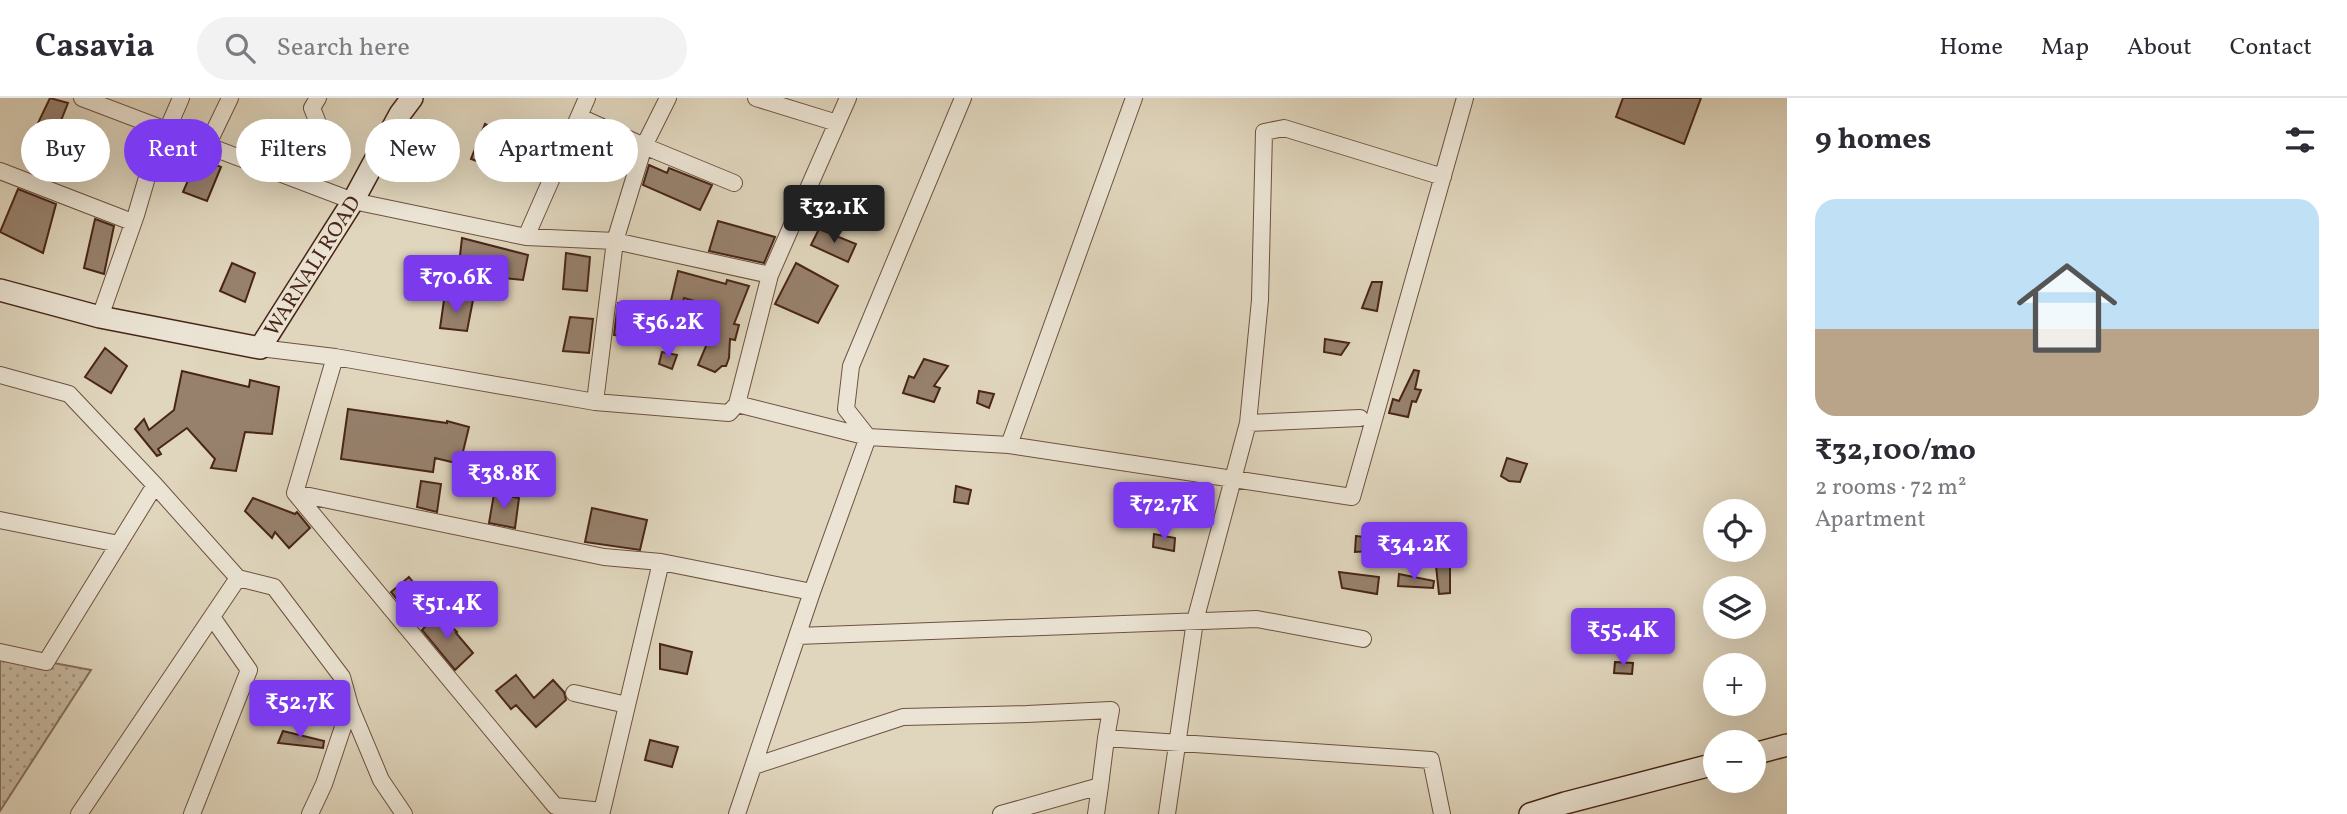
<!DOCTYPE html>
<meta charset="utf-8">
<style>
:root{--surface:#fff;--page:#f2f2f3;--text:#2b2b33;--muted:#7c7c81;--line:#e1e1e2;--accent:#7c3aed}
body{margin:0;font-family:Vollkorn,serif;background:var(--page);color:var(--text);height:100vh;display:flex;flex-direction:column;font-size:26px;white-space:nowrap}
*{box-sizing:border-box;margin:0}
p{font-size:23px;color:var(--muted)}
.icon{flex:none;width:38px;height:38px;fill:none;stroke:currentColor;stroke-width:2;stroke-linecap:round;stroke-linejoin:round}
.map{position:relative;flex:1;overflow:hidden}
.sheet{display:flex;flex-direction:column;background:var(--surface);width:560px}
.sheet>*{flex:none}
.banner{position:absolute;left:21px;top:21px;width:665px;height:63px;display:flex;gap:14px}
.controls{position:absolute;left:1703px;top:401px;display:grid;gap:14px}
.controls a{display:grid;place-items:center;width:63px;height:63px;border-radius:50%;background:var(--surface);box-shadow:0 7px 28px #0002;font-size:35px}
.price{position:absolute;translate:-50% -60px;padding:0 16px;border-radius:7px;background:var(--accent);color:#fff;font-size:23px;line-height:46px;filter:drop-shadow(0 2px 4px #0008)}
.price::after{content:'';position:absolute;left:50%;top:42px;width:21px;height:16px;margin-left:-10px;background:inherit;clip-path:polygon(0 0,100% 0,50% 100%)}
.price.selected{background:#222;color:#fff}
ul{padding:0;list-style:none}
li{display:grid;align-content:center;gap:14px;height:371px;padding:0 28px}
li+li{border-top:2px solid var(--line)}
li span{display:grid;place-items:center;height:217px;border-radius:21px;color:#555}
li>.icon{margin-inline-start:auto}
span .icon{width:126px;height:126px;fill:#fffc;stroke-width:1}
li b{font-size:30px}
h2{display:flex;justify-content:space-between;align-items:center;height:84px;padding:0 28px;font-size:30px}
.chip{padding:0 24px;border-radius:32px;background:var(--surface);box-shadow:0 7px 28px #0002;font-size:24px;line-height:63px}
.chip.selected{background:var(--accent);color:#fff}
header{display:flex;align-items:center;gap:42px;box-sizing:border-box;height:98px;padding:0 35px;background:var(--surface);border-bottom:2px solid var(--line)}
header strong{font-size:33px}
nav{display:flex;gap:38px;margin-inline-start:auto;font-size:24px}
.search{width:490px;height:63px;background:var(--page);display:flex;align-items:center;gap:18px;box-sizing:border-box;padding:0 24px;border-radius:38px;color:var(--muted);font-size:26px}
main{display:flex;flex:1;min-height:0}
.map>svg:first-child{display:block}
.grass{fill:url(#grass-dots);stroke:#876e5c;stroke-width:2}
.building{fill:#97816d;stroke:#482517;stroke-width:2}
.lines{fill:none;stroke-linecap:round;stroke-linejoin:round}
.street-casing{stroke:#6e5140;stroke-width:18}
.secondary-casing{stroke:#482517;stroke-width:24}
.street{stroke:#ebe4d4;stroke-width:16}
.secondary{stroke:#ebe4d4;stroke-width:21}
.labels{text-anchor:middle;stroke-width:6;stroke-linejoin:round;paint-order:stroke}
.street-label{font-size:21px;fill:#482517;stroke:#ebe4d4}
</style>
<header>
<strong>Casavia</strong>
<div class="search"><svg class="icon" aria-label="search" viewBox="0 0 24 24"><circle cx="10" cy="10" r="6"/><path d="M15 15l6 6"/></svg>Search here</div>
<nav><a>Home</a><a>Map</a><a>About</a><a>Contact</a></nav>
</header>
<main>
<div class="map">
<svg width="1787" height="716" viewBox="0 0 1787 716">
<defs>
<pattern id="grass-dots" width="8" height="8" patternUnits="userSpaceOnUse" patternTransform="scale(1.75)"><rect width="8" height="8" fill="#c6b8a1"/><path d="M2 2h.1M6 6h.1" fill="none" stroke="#a39582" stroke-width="1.8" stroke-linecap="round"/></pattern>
</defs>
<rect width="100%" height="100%" fill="#e0d6bd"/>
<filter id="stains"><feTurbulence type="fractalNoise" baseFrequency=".00286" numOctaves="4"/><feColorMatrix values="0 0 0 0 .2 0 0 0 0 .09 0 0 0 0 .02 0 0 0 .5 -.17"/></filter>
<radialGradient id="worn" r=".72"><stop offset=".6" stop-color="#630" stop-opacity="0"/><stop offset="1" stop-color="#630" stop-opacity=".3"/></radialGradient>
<path class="grass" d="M0,555L91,572L0,713Z"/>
<path class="building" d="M50,0L68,5L58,30L38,25Z
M1623,0H1701L1684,46L1616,19Z
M485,26L504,36L492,69L471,61Z
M198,59L221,69L207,103L183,94Z
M649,67L667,75L669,70L712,87L700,112L643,87Z
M18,91L56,106L43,155L0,134Z
M95,121L114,128L104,176L84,170Z
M718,123L775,139L764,165L709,153Z
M819,131L856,146L848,164L811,147Z
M462,140L528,157L523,182L458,175Z
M566,155L590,159L587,193L563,191Z
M232,165L255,175L245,204L220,193Z
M796,165L838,188L818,225L775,206Z
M678,173L726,186L727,182L749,188L734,226L739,227L735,242L730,241L729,260L726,268H722L715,274L698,267L712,234L710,233L719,210L684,200L678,220L655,218L659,204L670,207Z
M1372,184H1382L1377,213L1362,210Z
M444,202H473L467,233L440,230Z
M618,205L635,206L631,240L614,237Z
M570,219L593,221L589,255L563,253Z
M1325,241L1349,245L1341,257L1324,254Z
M105,250L127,268L111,295L85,279Z
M662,254L677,257L672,271L659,266Z
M924,261L948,268L934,288L940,290L934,304L903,295L909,278L914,280Z
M1414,272L1419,273L1415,291L1421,292L1416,304L1412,303L1408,319L1389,315L1393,301L1399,303Z
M182,273L249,289L250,282L279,289L272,336L245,334L236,373L211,370L215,361L187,330L158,351L161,356L157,358L135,331L144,321L149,332L174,312Z
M979,293L994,296L989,310L977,305Z
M348,311L447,325V323L469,329L460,366L435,360L433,374L341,361Z
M1507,360L1527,366L1520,384L1509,383L1501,378Z
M421,383L441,386L437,414L417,409Z
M956,388L971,392L968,406L954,404Z
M494,396L519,400L515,430L489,425Z
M253,400L295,416L297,414L310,430L289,450L275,434L272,440L245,413Z
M592,410L647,422L640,452L585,444Z
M1154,436L1175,440L1174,453L1153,449Z
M1356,438L1373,440L1371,453L1355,454Z
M1450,467V495L1439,496L1436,468Z
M1339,474L1379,479L1377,496L1342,490Z
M1399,476L1434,483L1433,490L1398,488Z
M409,479L425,499L407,513L391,494Z
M438,515L457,534L456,535L473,555L455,572L422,532Z
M660,546L692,554L687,576L660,571Z
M1615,564L1633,565L1632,576L1614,575Z
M516,577L534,600L553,582L564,594L566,602L536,629L516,607L511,611L496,593Z
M283,633L324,643L323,650L278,645Z
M650,642L678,649L672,669L645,662Z"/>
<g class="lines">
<defs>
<path id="street" d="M82,0L353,103L526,139L615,143L770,177
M668,0L644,48L734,85
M756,0L837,25
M580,19L644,48L615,143L595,304
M207,48L230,0
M0,73L132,124L136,117L148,76L181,0
M314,88L326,45L312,10L318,0
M526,139L587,0
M100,219L136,117
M260,250L335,259L595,304L729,315L737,306L868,339L1009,347L1352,399L1465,0
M335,259L295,395L604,459L661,464L812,494
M0,277L69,296L155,387L46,564L0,554
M737,306L770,177L848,0
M1248,325L1260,202L1264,34L1284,30L1443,79
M1009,347L1134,0
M295,395L555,708L602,713L661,464
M0,422L119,446
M238,480L274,489L342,579L350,608L324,686L310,716
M797,538L1257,521L1363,541
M574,595L627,607
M350,608L381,682L404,716
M754,668L903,619L1027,616L1111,612L1106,640L1431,662L1442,716
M1100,688L1106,640
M79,716L238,480L155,387
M192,716L249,572L212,519
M737,716L812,494L868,339L846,311L851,268L963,0
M1001,716L1100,688L1096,716
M1167,716L1195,523L1248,325L1360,320"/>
<g id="secondary">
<path id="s1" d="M0,192L100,219L260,250L353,103L400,16L412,0"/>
<path d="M1754,656L1787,647"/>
<path d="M1530,716L1565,705L1715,666"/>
</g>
</defs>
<use href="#street" class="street-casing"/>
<use href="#secondary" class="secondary-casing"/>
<use href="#street" class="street"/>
<use href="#secondary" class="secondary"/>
</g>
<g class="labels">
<g class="street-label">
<text dy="7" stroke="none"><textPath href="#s1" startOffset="364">WARNALI ROAD</textPath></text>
</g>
</g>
<rect width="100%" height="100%" filter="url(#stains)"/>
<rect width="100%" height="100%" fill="url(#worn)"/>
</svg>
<div class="controls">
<a><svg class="icon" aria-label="locate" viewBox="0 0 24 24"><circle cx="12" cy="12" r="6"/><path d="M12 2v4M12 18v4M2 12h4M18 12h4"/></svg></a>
<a><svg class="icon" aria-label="layers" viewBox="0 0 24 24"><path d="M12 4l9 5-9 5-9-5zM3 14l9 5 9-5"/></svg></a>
<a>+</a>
<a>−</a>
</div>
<b class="price selected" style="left:834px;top:147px">₹32.1K</b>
<b class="price" style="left:456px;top:217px">₹70.6K</b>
<b class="price" style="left:668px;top:262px">₹56.2K</b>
<b class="price" style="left:504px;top:413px">₹38.8K</b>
<b class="price" style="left:1164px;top:444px">₹72.7K</b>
<b class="price" style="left:1414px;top:484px">₹34.2K</b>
<b class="price" style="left:447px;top:543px">₹51.4K</b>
<b class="price" style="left:1623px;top:570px">₹55.4K</b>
<b class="price" style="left:300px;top:642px">₹52.7K</b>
<div class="banner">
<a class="chip">Buy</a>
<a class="chip selected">Rent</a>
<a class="chip">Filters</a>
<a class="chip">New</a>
<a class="chip">Apartment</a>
</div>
</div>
<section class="sheet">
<h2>9 homes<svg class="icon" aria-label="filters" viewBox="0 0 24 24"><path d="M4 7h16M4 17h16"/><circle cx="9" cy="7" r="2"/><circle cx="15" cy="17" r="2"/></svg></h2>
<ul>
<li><span style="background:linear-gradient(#bfe0f5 60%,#b9a48a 0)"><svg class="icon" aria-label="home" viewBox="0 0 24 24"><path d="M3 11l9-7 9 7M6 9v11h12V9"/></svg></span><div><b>₹32,100/mo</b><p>2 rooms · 72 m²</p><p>Apartment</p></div></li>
</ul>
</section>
</main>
